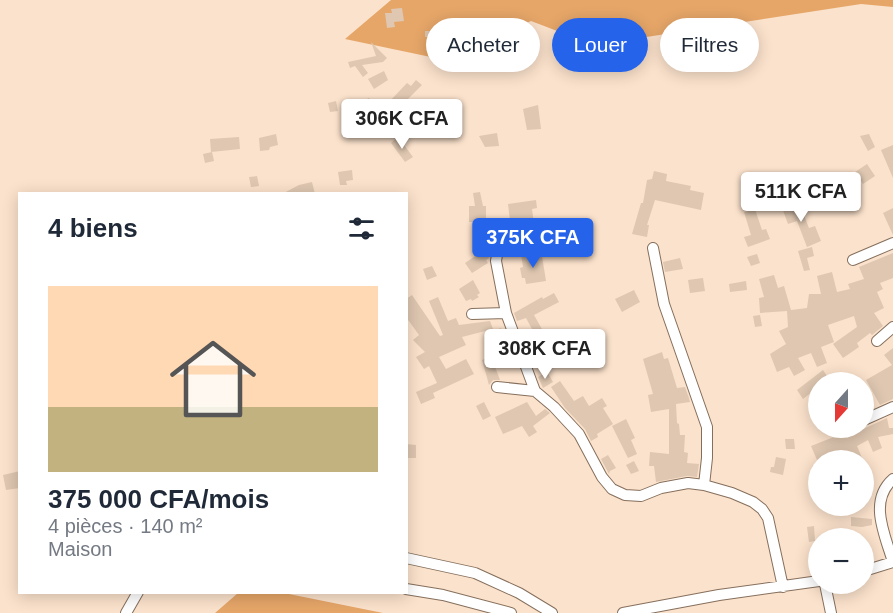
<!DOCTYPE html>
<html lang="fr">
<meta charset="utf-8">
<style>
:root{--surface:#fff;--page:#f2f2f3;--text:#1f2937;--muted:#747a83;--line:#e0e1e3;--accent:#2563eb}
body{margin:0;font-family:Arial,sans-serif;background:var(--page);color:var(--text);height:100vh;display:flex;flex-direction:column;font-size:22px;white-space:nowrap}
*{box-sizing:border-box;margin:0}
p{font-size:20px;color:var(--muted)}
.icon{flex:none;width:33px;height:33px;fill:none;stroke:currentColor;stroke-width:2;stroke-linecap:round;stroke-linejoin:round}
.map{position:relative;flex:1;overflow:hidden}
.details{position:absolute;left:18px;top:192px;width:390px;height:402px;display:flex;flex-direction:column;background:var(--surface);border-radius:0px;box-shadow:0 3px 15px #0003}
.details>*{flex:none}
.top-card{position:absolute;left:426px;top:18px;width:376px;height:54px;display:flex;gap:12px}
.needle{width:39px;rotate:201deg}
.buttons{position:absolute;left:808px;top:372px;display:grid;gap:12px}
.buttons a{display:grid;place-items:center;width:66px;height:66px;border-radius:50%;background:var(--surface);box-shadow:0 3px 15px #0003;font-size:30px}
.price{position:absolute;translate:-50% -51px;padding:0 14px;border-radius:6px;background:#fff;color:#222;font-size:20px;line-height:39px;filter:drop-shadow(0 2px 3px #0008)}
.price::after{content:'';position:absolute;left:50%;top:36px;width:18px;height:14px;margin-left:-9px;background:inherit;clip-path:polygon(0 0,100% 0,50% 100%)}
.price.on{background:var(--accent);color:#fff}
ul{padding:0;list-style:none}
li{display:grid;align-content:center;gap:12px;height:318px;padding:0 30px}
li+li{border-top:2px solid var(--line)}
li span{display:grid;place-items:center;height:186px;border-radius:0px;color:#555}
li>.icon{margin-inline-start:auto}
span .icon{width:108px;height:108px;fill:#fffc;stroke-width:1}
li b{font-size:26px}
h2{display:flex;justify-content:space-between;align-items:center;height:72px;padding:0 30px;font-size:26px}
.pill{padding:0 21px;border-radius:27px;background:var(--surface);box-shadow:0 3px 15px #0003;font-size:21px;line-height:54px}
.pill.on{background:var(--accent);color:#fff}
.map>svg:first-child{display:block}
.green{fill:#e6a668}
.building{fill:#dfc7b1}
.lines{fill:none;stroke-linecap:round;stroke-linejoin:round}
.minor-casing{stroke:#856f5c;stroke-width:12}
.minor{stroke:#fff;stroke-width:10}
</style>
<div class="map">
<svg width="893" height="613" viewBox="0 0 893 613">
<rect width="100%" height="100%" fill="#fbe2cc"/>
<path class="green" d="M391,0H893V7L861,4L594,45L531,21L469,47L445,60L345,39Z
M238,593H284L383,613H215Z"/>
<path class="building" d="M402,8L404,21L394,22L395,27L387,28L385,13H392L391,9Z
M445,20H452L451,39L431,40V37H425V31H444Z
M462,27L479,33L481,30L489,33L485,43L473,39L472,45L470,44L466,64L451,61Z
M371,42L387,58L383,62L362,65L368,73L363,77L355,66L350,68L348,62L376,56Z
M384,71L388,80L374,89L368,79Z
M416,80L422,85L395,112L387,104L407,83L411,86Z
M368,98L382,104L378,113L367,108L366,120L355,117L359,104L364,106Z
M336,101L338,111L330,112L328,103Z
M538,105L541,129L527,130L523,109Z
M344,126H355L358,134L346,135Z
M497,133L499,146L485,147L479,136Z
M276,134L278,145L270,147L269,150L260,151L259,138Z
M869,134L875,147L868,151L860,136Z
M239,137L240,149L211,152L210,139Z
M398,137L413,157L405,162L391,143Z
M893,145V178L881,150Z
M212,152L214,161L205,163L203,154Z
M867,164L875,176L863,184L855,172Z
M352,170L353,180L346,181L347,185H340L338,172Z
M654,171L667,174L666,181L691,186L690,190L704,193L701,210L655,200L647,225H649L647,237L632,234L641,203H643L647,180L652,179Z
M778,174L785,179L779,187L772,182Z
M257,176L259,186L251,187L249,177Z
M312,182L315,194H282L299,185Z
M480,192L483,206H486V222H469V206H475L473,193Z
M536,200L537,208L532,209L534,224H531L532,230L520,232L519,226L505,227L506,238L486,240L484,223L510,221L508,204Z
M794,200L798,209L801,208L809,228L815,226L821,241L807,247L797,221L788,224L781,205Z
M893,208V235L883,213Z
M755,209L762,230L766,229L770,239L748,247L744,237L751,235L744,212Z
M812,247L814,256L807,258L810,270L804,271L798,251Z
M484,250L489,258L486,260L488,263L472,273L465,263Z
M893,253V278L880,283L883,289L877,292L884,308L874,313L883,326L872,335L870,333L857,343L859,347L843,358L833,344L857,327L854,316L828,325L834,342L821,347L827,363L817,367L811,353L798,358L805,370L794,376L789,367L777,372L770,354L786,344L779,331L788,327L787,311L760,313L759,298L764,297L759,279L774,275L778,288L784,286L791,310L807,308L809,294H821L817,276L832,272L837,292L850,289L848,284L864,279L859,267Z
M521,254H537L538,257L542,256L546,281L526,284L525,278H522L520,268L523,267Z
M757,254L760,263L751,266L747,257Z
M680,258L683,269L665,272L663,262Z
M432,266L437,276L427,280L423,269Z
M703,278L705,291L690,293L688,280Z
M473,280L480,293L477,295L479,297L472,301L471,299L466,301L459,289Z
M746,281L747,290L730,292L729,284Z
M634,290L640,302L622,312L615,299Z
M554,293L559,302L534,315L547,338L539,342L526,318L517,321L514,313L542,297L543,299Z
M412,295L440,336L443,335L429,301L438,297L448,321L456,318L459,325L490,321L493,329L462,337L466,345L439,357L446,369L466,359L474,374L433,393L435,398L421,404L416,392L437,383L429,366L424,369L416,357L425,352L413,340L419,335L406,317V299Z
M760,315L762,326L755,327L753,316Z
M501,328L504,337L494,341L490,332Z
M893,348V399L880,405L866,380L892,365L884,355Z
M662,352L664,359L668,358L677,388L685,387L689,398L690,402L676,404L677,423L679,424L680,435H685L684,452L688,453L687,463L699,464L697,477L687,476L656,482L654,466H649L650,452L669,454V409L651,412L648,395L653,394L643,359Z
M495,354L498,362L494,364L500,380H493L489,385L482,360Z
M823,370L829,379L825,382H819V390L817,388L803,399L797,390Z
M547,372L553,382L543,388L538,377Z
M560,381L574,401L583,396L589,406L602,398L607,406L603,408L613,424L597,434L598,437L591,441L585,429L565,408L551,387Z
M484,402L491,416L483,420L476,406Z
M527,402L536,416L545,409L550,413L533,426L537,432L529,437L522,426L503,434L495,417Z
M887,418L889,428H893V434L878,437L882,448L873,452L868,440L857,446L863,460H817L811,446L844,433L846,437Z
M626,419L635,438L631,440L637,454L628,458L612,426Z
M785,439H794L795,449H786Z
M406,444L416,445V458H406Z
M608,455L616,468L610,471L609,474L601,459Z
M776,457L786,459L783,475L770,472L771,467H774Z
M634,461L639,471L631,474L626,465Z
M819,463V482L812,466Z
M20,471V488L6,490L3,475Z
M851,517L872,519V525L862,527L851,526Z
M814,526L815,541L809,542L807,527Z
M833,529L850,530L849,538H832Z"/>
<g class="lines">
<defs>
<path id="minor" d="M539,246L501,248L497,255L496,261L506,313L535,391L554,407L579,434L602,477L612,489L625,495L641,496L661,488L688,483L704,485L732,493L753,502L762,509L768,518L783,587
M653,248L664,304L707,427V458L704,485
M853,260L893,243
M472,314L506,313
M877,341L893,327
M497,387L535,391
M864,420L893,407
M406,558L475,573L519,593L552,613
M864,571L893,562C885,535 868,501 893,479
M825,584L831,613
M406,589L443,595L511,613
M126,613L138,592
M623,613L719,595L819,581"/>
</defs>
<use href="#minor" class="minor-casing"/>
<use href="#minor" class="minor"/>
</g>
</svg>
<div class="buttons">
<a><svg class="needle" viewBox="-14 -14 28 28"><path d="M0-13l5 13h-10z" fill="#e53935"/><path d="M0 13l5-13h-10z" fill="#747a83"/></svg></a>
<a>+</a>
<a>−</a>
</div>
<b class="price" style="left:402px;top:150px">306K CFA</b>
<b class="price" style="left:801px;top:223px">511K CFA</b>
<b class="price on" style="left:533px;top:269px">375K CFA</b>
<b class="price" style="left:545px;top:380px">308K CFA</b>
<div class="top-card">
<a class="pill">Acheter</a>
<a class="pill on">Louer</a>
<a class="pill">Filtres</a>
</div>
<section class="details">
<h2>4 biens<svg class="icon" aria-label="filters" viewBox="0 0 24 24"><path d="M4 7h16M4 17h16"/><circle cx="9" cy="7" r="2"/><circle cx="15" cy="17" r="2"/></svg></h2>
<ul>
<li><span style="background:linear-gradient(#ffd9b3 65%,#c2b280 0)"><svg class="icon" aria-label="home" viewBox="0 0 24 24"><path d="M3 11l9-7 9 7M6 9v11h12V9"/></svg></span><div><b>375 000 CFA/mois</b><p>4 pièces · 140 m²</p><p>Maison</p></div></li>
</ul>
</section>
</div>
